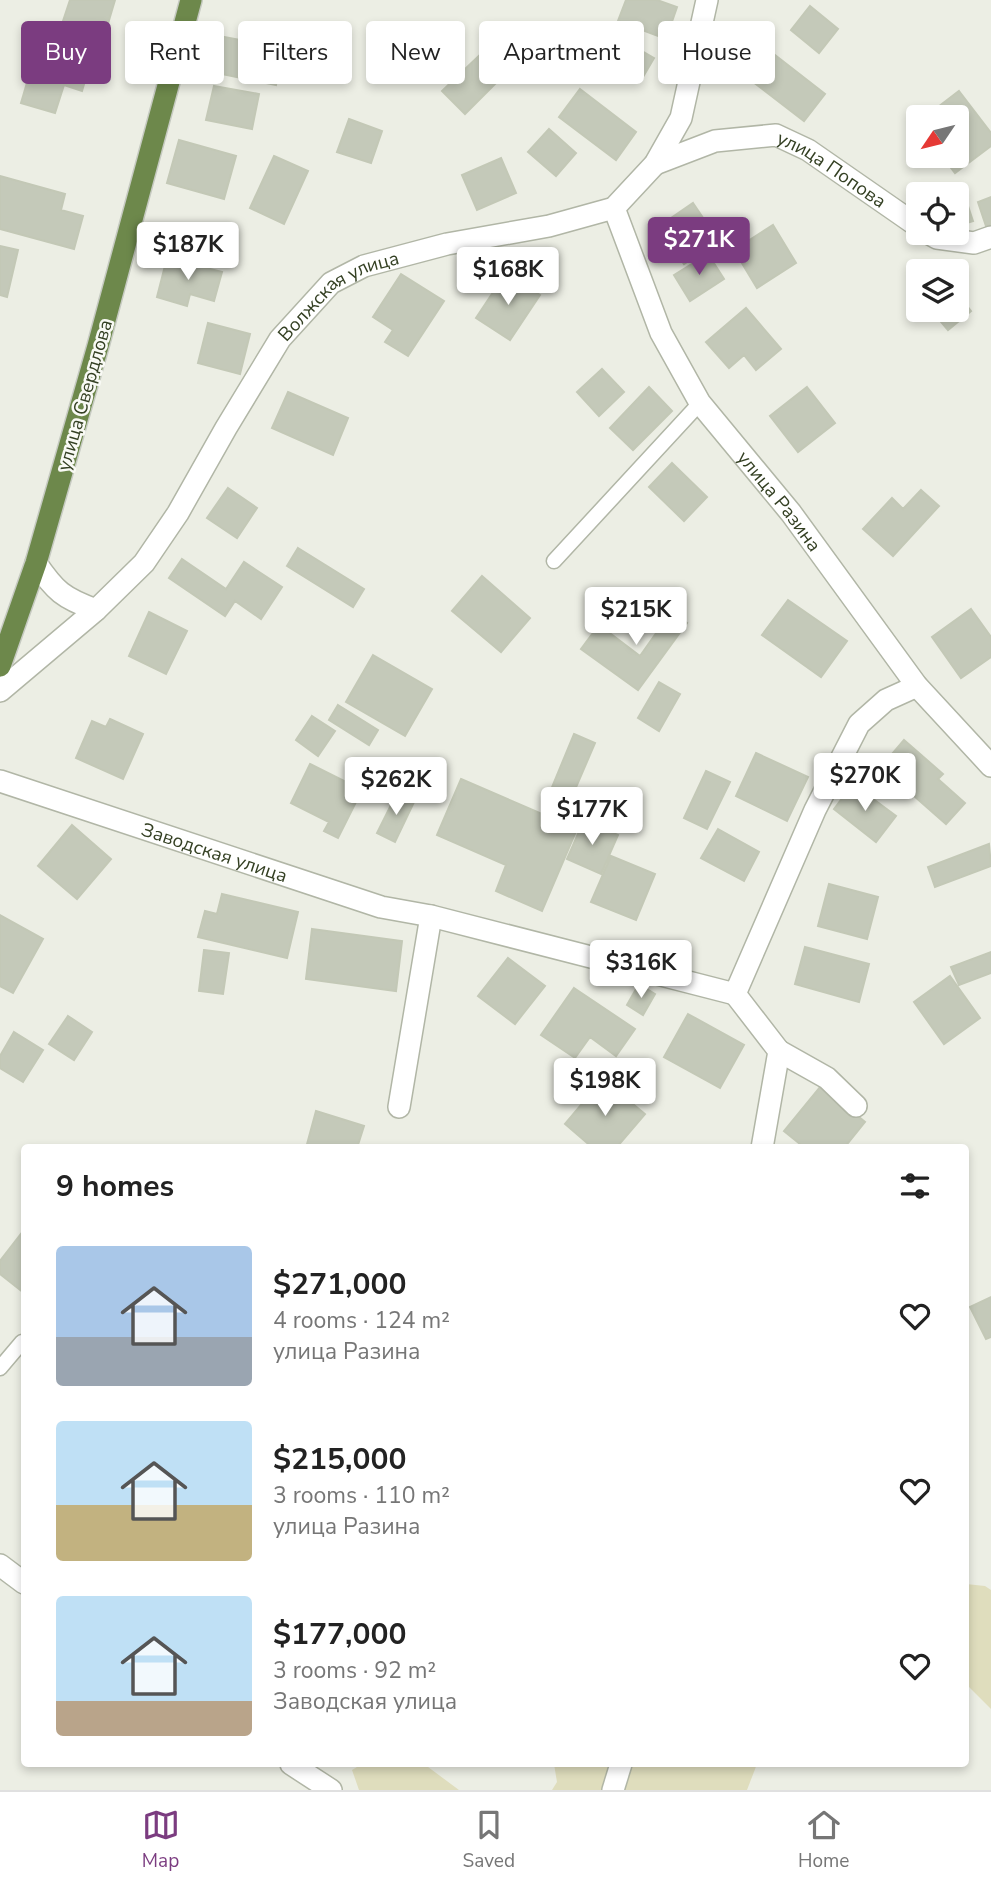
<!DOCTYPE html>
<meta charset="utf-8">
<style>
:root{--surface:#fff;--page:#f6f6f6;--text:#222;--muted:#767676;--line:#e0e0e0;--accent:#7b3c80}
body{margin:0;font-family:"Nunito Sans",sans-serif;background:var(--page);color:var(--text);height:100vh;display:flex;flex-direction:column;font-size:26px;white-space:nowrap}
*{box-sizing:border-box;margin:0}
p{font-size:23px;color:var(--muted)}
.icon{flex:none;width:38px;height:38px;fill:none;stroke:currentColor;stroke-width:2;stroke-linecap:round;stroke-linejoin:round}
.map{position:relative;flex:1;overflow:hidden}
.sheet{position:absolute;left:21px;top:1144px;width:948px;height:623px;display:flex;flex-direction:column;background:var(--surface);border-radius:7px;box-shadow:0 4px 10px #0003}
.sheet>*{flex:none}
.top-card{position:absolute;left:21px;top:21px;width:950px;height:63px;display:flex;gap:14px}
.needle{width:46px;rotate:235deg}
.fabs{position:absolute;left:906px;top:105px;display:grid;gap:14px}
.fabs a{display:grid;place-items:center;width:63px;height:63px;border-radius:7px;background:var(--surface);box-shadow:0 4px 10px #0003;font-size:35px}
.price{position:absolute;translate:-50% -60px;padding:0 16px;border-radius:7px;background:#fff;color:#222;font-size:23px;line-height:46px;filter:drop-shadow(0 2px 4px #0008)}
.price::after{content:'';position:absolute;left:50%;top:42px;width:21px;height:16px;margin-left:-10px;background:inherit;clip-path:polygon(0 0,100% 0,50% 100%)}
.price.on{background:var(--accent);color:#fff}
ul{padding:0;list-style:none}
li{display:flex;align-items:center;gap:21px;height:175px;padding:0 35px}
li span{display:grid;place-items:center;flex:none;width:196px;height:140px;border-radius:7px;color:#555}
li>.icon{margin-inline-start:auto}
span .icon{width:84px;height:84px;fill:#fffc;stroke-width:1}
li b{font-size:30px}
h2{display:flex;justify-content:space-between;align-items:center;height:84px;padding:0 35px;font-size:30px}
.chip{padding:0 24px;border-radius:7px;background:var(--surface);box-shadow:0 4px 10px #0003;font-size:24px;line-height:63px}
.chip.on{background:var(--accent);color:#fff}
.menu{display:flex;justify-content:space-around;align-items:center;height:98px;border-top:2px solid var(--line);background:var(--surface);font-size:19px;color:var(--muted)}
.menu a{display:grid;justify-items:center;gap:4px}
.menu .on{color:var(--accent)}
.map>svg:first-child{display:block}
.green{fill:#dfddbd}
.building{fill:#c4c9b9;stroke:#c3c8b6;stroke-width:2}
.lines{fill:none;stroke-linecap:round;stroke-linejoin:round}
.service-casing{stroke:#b1b6a6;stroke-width:17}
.minor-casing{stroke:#b1b6a6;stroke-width:24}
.trunk-casing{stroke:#c6cac1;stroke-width:24}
.service{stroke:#fff;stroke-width:14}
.minor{stroke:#fff;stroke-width:21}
.trunk{stroke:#6d884b;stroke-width:21}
.labels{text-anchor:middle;stroke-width:5;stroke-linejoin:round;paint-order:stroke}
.street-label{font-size:19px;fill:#344023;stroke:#f9faf5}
</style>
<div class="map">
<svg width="991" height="1790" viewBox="0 0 991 1790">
<rect width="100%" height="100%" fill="#eceee4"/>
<path class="green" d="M966,1584L985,1586L991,1590V1709L966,1684Z
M362,1764H424L459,1790H359L352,1770Z
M554,1764H757L747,1790H552L557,1782Z"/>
<path class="building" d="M70,0H115L104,37L62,24Z
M626,0H657L677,7L666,39L618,21Z
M810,6L838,29L819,53L791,30Z
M42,32L95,47L82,91L64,85L55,113L21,103Z
M219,36L283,48L276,85L212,72Z
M623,40L654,58L643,77L612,59Z
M766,48L825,94L804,121L744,75Z
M482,53L504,75L465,114L442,91Z
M214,86L259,94L252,129L206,120Z
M580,89L636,132L616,160L559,117Z
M959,91L991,133V146L955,173L942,156H957V117H925Z
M349,119L382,131L371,163L337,152Z
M549,129L576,153L556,176L528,152Z
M179,140L236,156L224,199L167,183Z
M274,156L308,171L284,224L250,208Z
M501,158L516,193L477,210L462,175Z
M0,176L65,194L61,210L83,216L74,249L0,229Z
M991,197V225L986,226L978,202Z
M966,200L973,221L957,226V202Z
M693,203L718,240L684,264L658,227Z
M773,225L796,263L757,288L734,250Z
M0,246L18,250L7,297L0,295Z
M708,254L724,279L690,301L674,275Z
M167,258L222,272L214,301L190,294L187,306L157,297Z
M506,273L540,295L510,340L476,318Z
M401,274L444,301L408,356L385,342L393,330L373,317Z
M957,293L971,311L948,330L931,310H957Z
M746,308L781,349L756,370L744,355L729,368L706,342Z
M208,323L250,334L240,374L198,363Z
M602,369L624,392L599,416L577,392Z
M649,387L672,411L633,450L610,428Z
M807,387L835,423L798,452L770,416Z
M288,392L348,418L333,455L272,428Z
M672,463L707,497L684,521L649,487Z
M228,488L257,508L237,538L207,518Z
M921,490L939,506L893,556L863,529L892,498L903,509Z
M298,548L364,589L353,607L287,566Z
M182,559L226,589L244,562L282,587L261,619L235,601L225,616L169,578Z
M482,576L530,618L501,652L452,611Z
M788,600L847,641L821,677L762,635Z
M658,601L687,623L638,690L581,649L599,625L640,656L659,629L645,618Z
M971,609L991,637V657L961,678L932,637Z
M149,612L187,631L166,674L129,656Z
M373,655L432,689L405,736L346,702Z
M659,682L680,694L659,731L638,718Z
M338,705L378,730L369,745L329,720Z
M312,716L335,731L318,756L296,740Z
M110,719L143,734L123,779L76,758L92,721L106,727Z
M574,734L595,743L568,806L548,797Z
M904,740L943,774L938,779L965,803L946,824L881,767Z
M756,753L808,777L787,821L736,796Z
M310,764L362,790L338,838L324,831L329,822L291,803Z
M706,771L730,782L707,829L684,818Z
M461,779L577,829L542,911L496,891L506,865L437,835Z
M853,784L896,816L876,842L834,809Z
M398,791L415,800L395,842L377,833Z
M584,820L618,835L601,874L567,859Z
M72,825L111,859L77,899L38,866Z
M718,829L759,852L744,881L701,858Z
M989,844L991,866L935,887L928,867Z
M611,856L655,874L636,920L591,902Z
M829,884L878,897L867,939L818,926Z
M222,894L298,912L287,958L198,937L205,911L217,914Z
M0,915L43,939L13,993L0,986Z
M312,929L402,941L396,991L306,979Z
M805,947L869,964L859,1002L795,984Z
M204,950L229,953L223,994L199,991Z
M991,952V973L959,985L951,967Z
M508,958L545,986L515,1024L478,996Z
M950,976L980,1018L944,1044L914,1002Z
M639,984L655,994L643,1015L627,1005Z
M574,988L635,1029L616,1056L590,1037L575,1058L541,1035Z
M688,1014L744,1045L720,1088L664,1057Z
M68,1016L92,1032L74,1060L49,1044Z
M14,1032L43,1050L23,1082L0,1068V1056Z
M603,1079L645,1114L616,1148H593L565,1124Z
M821,1086L865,1122L844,1148H805L784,1131Z
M316,1111L364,1126L357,1148H306Z
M24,1230V1293L0,1274V1261Z
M991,1297V1337L986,1339L970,1307Z"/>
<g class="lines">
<defs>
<path id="service" d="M554,561L700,403
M0,1368L22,1342"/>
<g id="minor">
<path id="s1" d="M655,164L715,141L776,135L808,150L919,227"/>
<path id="s2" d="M614,208L661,333L700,403L791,513L917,686L991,766"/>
<path d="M928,233L937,238L974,243L991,237"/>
<path d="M36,563C55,591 63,598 96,610"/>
<path id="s3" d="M0,691L96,610L144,563L178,513L226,428L280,339L331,283L364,266L447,244L549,226L614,208L655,164L681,118L707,0"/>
<path id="s4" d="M0,781L381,907L431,916L735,994L815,810L859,724L886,700L917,686"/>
<path d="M735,994L779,1051L762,1148"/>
<path d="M779,1051L827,1078L856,1106"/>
<path d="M399,1107L431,916"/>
<path d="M0,1565L24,1583"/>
<path d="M291,1764L331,1790"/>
<path d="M613,1790L621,1764"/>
</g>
<path id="trunk" d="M0,666L36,563L98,346L191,0"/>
</defs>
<use href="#service" class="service-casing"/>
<use href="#minor" class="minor-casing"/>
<use href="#trunk" class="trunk-casing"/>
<use href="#service" class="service"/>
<use href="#minor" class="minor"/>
<use href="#trunk" class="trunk"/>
</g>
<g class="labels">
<g class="street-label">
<text dy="7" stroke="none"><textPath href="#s1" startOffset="191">улица Попова</textPath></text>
<text dy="7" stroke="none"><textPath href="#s3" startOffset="530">Волжская улица</textPath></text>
<text transform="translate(84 395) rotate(-74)" y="7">улица Свердлова</text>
<text dy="7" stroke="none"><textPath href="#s2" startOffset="340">улица Разина</textPath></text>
<text dy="7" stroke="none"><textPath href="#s4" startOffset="226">Заводская улица</textPath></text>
</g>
</g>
</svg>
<div class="fabs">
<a><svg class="needle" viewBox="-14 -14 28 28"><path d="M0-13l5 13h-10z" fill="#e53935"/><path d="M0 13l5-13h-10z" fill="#767676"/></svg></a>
<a><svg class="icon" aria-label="locate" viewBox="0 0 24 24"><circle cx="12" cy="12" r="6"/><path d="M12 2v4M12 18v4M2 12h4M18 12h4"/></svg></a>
<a><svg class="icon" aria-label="layers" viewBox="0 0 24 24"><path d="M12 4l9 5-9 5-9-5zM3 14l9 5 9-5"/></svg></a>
</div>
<b class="price on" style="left:699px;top:277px">$271K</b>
<b class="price" style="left:188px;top:282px">$187K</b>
<b class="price" style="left:508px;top:307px">$168K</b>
<b class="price" style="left:636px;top:647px">$215K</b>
<b class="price" style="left:865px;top:813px">$270K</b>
<b class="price" style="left:396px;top:817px">$262K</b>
<b class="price" style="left:592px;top:847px">$177K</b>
<b class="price" style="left:641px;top:1000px">$316K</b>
<b class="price" style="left:605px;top:1118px">$198K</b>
<div class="top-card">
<a class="chip on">Buy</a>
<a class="chip">Rent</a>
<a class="chip">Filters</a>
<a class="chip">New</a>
<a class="chip">Apartment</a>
<a class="chip">House</a>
</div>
<section class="sheet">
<h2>9 homes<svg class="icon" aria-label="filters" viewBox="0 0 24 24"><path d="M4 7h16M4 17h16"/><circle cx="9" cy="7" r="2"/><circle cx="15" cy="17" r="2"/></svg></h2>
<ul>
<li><span style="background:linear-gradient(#a9c7e8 65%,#9aa5b1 0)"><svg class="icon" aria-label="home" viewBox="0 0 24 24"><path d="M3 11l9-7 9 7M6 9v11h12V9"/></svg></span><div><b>$271,000</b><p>4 rooms · 124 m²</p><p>улица Разина</p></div><svg class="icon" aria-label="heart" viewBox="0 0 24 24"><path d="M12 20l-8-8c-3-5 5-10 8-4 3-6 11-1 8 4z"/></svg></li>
<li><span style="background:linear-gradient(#bfe0f5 60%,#c2b280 0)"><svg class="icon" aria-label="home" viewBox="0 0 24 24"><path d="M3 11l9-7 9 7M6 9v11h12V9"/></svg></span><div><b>$215,000</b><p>3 rooms · 110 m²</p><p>улица Разина</p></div><svg class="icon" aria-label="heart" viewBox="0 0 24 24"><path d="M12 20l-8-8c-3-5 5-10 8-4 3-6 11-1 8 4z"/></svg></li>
<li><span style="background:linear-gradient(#bfe0f5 75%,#b9a48a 0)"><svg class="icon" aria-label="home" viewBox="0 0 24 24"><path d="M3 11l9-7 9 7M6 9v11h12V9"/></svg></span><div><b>$177,000</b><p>3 rooms · 92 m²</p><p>Заводская улица</p></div><svg class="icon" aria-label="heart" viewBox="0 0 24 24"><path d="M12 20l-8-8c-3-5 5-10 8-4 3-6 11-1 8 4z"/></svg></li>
</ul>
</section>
</div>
<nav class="menu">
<a class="on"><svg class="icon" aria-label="map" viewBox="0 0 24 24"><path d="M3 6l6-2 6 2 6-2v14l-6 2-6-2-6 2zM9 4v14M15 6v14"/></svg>Map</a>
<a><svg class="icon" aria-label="saved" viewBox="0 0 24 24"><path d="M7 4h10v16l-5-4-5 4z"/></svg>Saved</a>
<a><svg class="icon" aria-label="home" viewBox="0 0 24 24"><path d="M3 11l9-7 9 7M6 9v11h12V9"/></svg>Home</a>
</nav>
